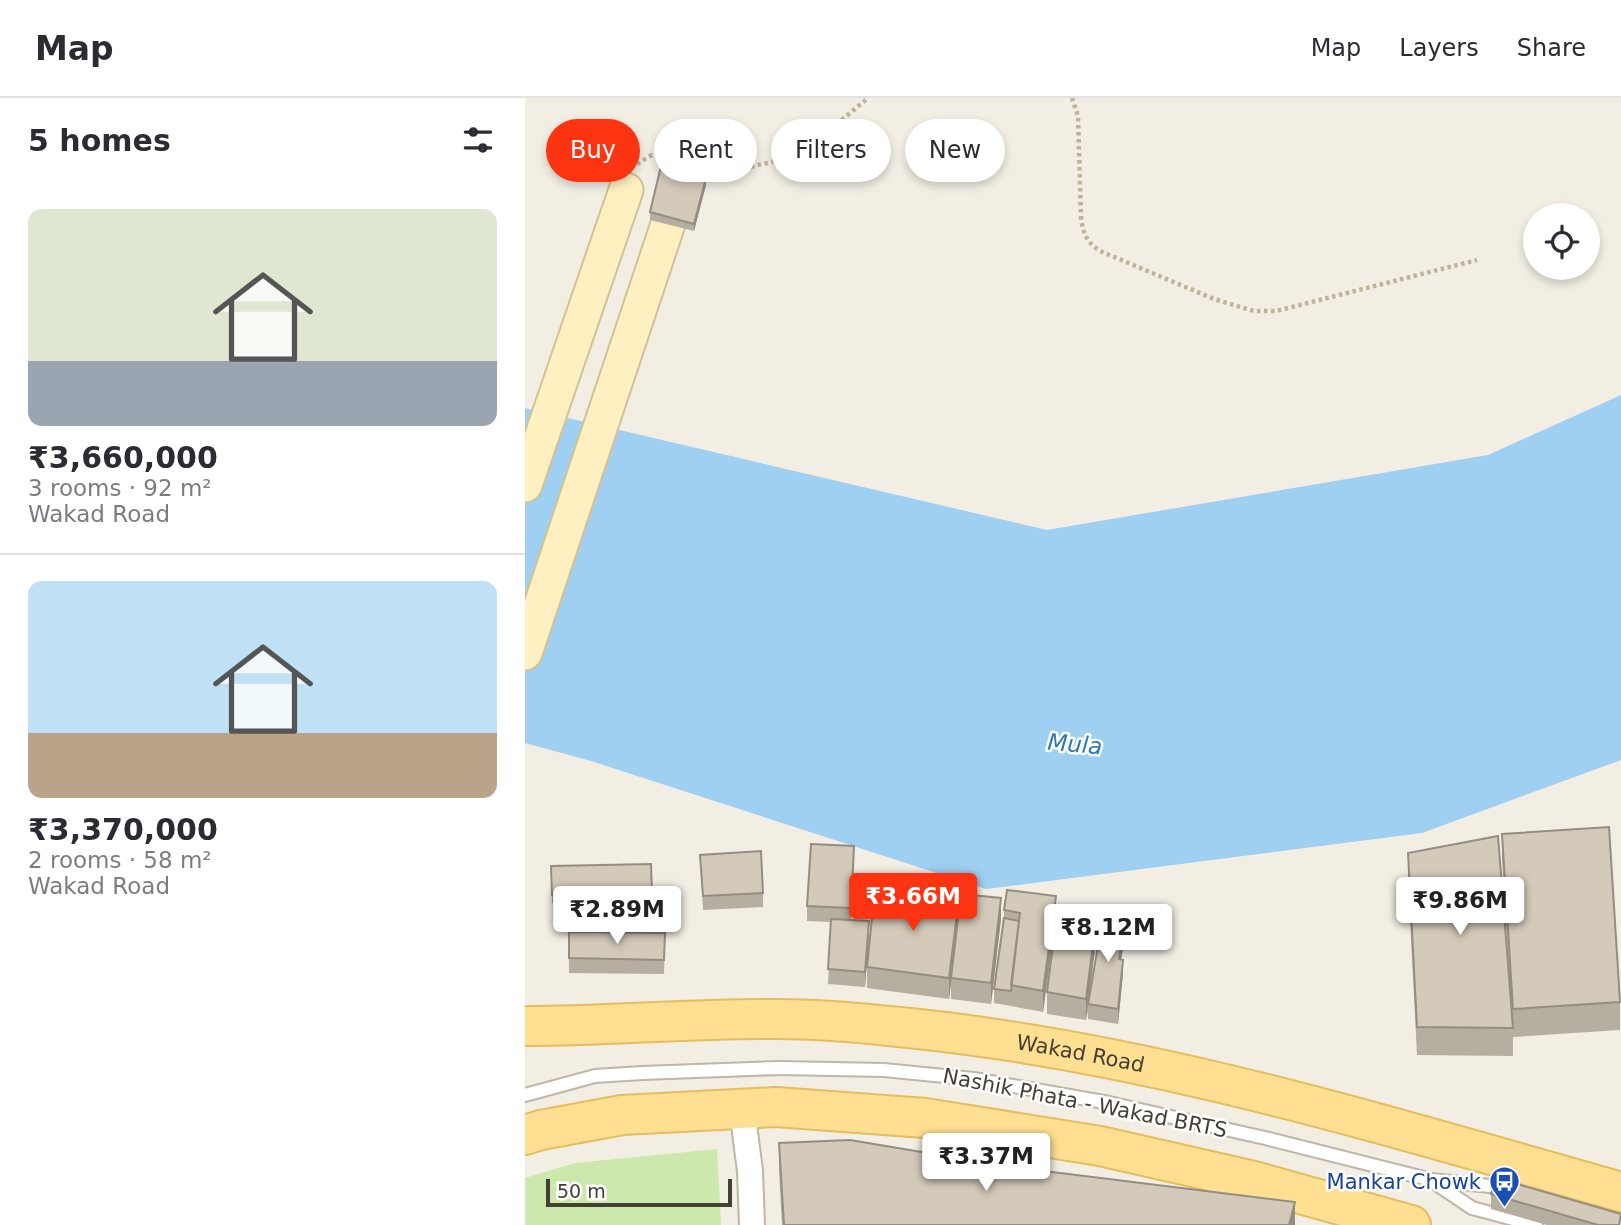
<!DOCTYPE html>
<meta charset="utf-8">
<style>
:root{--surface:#fff;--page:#f2f2f3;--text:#2b2b33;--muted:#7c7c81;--line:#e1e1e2;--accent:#fc3412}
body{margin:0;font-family:"DejaVu Sans",sans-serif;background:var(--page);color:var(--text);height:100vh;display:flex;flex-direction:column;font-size:26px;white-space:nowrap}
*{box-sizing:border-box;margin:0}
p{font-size:23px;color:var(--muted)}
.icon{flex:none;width:38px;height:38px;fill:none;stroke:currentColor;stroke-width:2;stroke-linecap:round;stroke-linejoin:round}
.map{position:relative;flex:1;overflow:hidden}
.panel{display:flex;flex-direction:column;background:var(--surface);width:525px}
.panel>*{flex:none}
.banner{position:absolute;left:21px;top:21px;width:665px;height:63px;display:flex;gap:14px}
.fabs{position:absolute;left:998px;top:105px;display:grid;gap:14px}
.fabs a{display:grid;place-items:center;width:77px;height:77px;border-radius:50%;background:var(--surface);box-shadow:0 4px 10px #0003;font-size:35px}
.scale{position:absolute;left:21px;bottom:18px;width:186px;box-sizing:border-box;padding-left:7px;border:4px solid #453e34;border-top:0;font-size:19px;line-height:24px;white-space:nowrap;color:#453e34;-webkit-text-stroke:5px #fff;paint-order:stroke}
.price{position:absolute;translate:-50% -60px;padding:0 16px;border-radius:7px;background:#fff;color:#222;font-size:23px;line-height:46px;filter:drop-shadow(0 2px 4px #0008)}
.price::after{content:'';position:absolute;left:50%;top:42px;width:21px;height:16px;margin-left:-10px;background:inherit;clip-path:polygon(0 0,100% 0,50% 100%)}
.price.on{background:var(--accent);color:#fff}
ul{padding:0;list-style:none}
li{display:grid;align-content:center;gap:14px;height:371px;padding:0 28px}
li+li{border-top:2px solid var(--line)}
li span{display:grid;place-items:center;height:217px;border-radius:14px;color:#555}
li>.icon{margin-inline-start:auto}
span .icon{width:126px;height:126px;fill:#fffc;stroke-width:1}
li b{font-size:30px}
h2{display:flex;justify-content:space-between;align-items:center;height:84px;padding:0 28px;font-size:30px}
.tag{padding:0 24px;border-radius:32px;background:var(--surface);box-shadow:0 4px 10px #0003;font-size:24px;line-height:63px}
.tag.on{background:var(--accent);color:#fff}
header{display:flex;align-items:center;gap:42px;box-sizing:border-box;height:98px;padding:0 35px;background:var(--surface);border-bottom:2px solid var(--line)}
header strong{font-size:33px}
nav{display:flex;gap:38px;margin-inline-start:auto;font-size:24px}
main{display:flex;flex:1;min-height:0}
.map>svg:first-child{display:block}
.green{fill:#cde8ac}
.water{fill:#9fcff1}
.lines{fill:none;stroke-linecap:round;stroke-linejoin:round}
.service-casing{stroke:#beb6a7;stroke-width:16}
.minor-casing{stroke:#beb6a7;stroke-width:28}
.secondary-casing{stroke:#d3c293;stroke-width:37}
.primary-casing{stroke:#e5bd60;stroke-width:42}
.path{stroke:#c0b298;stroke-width:4.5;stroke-dasharray:3.5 3.5;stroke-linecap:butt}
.service{stroke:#fff;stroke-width:12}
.minor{stroke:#fff;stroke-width:24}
.secondary{stroke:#fff0c2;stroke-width:33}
.primary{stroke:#ffdf91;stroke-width:38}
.wall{fill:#b6aea0}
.shaded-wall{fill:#948d82}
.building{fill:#d4caba;stroke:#948d82;stroke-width:2}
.labels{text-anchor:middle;stroke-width:5;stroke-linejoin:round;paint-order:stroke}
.street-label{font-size:21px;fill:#453e34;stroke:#fff}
.transit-label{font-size:21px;fill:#164399;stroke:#fff;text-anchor:end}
.water-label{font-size:23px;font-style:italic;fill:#2d79b1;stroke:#fff}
</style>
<header>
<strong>Map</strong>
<nav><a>Map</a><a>Layers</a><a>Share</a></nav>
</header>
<main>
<section class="panel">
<h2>5 homes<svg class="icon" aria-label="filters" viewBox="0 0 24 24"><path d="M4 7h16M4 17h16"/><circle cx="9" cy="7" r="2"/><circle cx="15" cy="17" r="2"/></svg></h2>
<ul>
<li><span style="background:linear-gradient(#dfe7d0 70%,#9aa5b1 0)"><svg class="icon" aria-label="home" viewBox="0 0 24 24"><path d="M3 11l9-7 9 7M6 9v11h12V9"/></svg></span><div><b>₹3,660,000</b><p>3 rooms · 92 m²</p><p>Wakad Road</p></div></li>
<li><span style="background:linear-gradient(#bfe0f5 70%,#b9a48a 0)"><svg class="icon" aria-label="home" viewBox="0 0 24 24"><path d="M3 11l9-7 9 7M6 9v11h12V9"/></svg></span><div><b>₹3,370,000</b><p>2 rooms · 58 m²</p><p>Wakad Road</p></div></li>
</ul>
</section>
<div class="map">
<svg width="1096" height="1127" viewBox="0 0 1096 1127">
<rect width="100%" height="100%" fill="#f2eee4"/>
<path class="green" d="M192,1051L196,1127H0V1080L50,1065Z"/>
<path class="water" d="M1096,297V662L897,735L461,791L66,663L0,645V310L522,432L963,357Z"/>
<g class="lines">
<defs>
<path id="service" d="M0,997L70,978L117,975L254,970L359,972L449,981L584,1005L740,1040L907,1082L984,1090
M910,1085L947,1110L1011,1127"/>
<path id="minor" d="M217,1011L225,1073L227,1127"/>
<path id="secondary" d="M0,387L101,92
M0,555L143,126"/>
<g id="primary">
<path id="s1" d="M0,928C84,928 168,920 252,921C289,921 327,924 364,928C615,951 855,1026 1096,1094"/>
<path d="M0,1037L16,1032L97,1017L251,1009L400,1020L575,1048L729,1083L886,1127"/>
</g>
</defs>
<use href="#service" class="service-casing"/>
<use href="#minor" class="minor-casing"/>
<use href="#secondary" class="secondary-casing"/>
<use href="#primary" class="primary-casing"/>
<path class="path" d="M547,0L553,18L556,119C558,135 561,144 575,153L689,201L729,213H751L952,162
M112,66L127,57L193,74L207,73L273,58L343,0"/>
<use href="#service" class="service"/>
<use href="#minor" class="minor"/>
<use href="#secondary" class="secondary"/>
<use href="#primary" class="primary"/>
</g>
<path class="wall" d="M181,87L169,133L125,122V114Z
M977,736L1095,904V932L988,939V937V958L892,957L883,783V755L986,904L977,763Z
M175,757L238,795V809L178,812Z
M329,763L326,822L344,837L340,889L303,886L306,824L282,823V808Z
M126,766L127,803L27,805L26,768Z
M479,812L531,820L518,914L486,908V901V908L469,905V891L479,822Z
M434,817L476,821L466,906L426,901V885L424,901L342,890V869Z
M598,830L597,836L598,850L596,861L598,876L593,926L563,921V913L561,922L522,916V894L572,836L565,890Z
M44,834L140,835L139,876L44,875Z
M254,1045L770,1127H257L254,1073Z
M966,1096L1096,1127H1022L966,1111Z"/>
<path class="shaded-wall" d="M181,80V87L169,133V126Z
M531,798V820L518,914V893Z
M434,800V821L424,901V880Z
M476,800V821L466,906V885Z
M572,815V836L561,922V901Z
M598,816V830L595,850V836Z
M344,823V837L340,889V874Z
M598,836V850L594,875V861Z
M598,862V876L593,926V911Z
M770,1104V1127H764Z"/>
<path class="building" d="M136,68L181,80L169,126L125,114Z
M1084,729L1095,904L988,911L977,736Z
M973,738L988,930L892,929L883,755Z
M286,746L329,748L326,810L282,808Z
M236,753L238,795L178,798L175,757Z
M126,766L127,796L27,797L26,768Z
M350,791L434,800L424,880L342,869Z
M482,792L531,798L518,893L486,887L495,815L479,812Z
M436,796L476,800L466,885L426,880Z
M533,808L572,815L561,901L522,894Z
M579,813L598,816L595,836H598L594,861L598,862L593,911L563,906Z
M479,820L494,823L486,893L469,891Z
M306,821L344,823L340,874L303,871Z
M44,834L140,835L139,862L44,860Z
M325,1042L486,1069L770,1104L764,1127H259L254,1045Z
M971,1080L1096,1116L1094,1127H1073L966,1096Z"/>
<defs>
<symbol id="bus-pin" viewBox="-11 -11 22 30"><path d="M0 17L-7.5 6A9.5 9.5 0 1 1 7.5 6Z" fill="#1a4fb4" stroke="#fff"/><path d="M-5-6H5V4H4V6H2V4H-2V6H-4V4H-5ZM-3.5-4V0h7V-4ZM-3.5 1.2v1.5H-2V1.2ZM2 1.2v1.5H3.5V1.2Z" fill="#fff"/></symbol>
</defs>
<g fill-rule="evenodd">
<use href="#bus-pin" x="962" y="1066" width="35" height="47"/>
</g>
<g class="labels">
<g class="street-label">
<text dy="7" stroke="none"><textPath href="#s1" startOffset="558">Wakad Road</textPath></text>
<text transform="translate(560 1005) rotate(11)" y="7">Nashik Phata - Wakad BRTS</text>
</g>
<g class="transit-label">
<text x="956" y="1091">Mankar Chowk</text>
</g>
<g class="water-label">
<text transform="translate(550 646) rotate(5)" y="8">Mula</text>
</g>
</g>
</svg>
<div class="fabs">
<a><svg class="icon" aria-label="locate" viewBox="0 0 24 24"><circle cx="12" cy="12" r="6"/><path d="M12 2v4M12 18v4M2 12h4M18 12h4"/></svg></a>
</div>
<div class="scale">50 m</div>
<b class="price on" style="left:388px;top:835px">₹3.66M</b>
<b class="price" style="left:935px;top:839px">₹9.86M</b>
<b class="price" style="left:92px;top:848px">₹2.89M</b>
<b class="price" style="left:583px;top:866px">₹8.12M</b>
<b class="price" style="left:461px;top:1095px">₹3.37M</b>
<div class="banner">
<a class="tag on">Buy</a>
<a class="tag">Rent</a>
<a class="tag">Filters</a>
<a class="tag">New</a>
</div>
</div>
</main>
